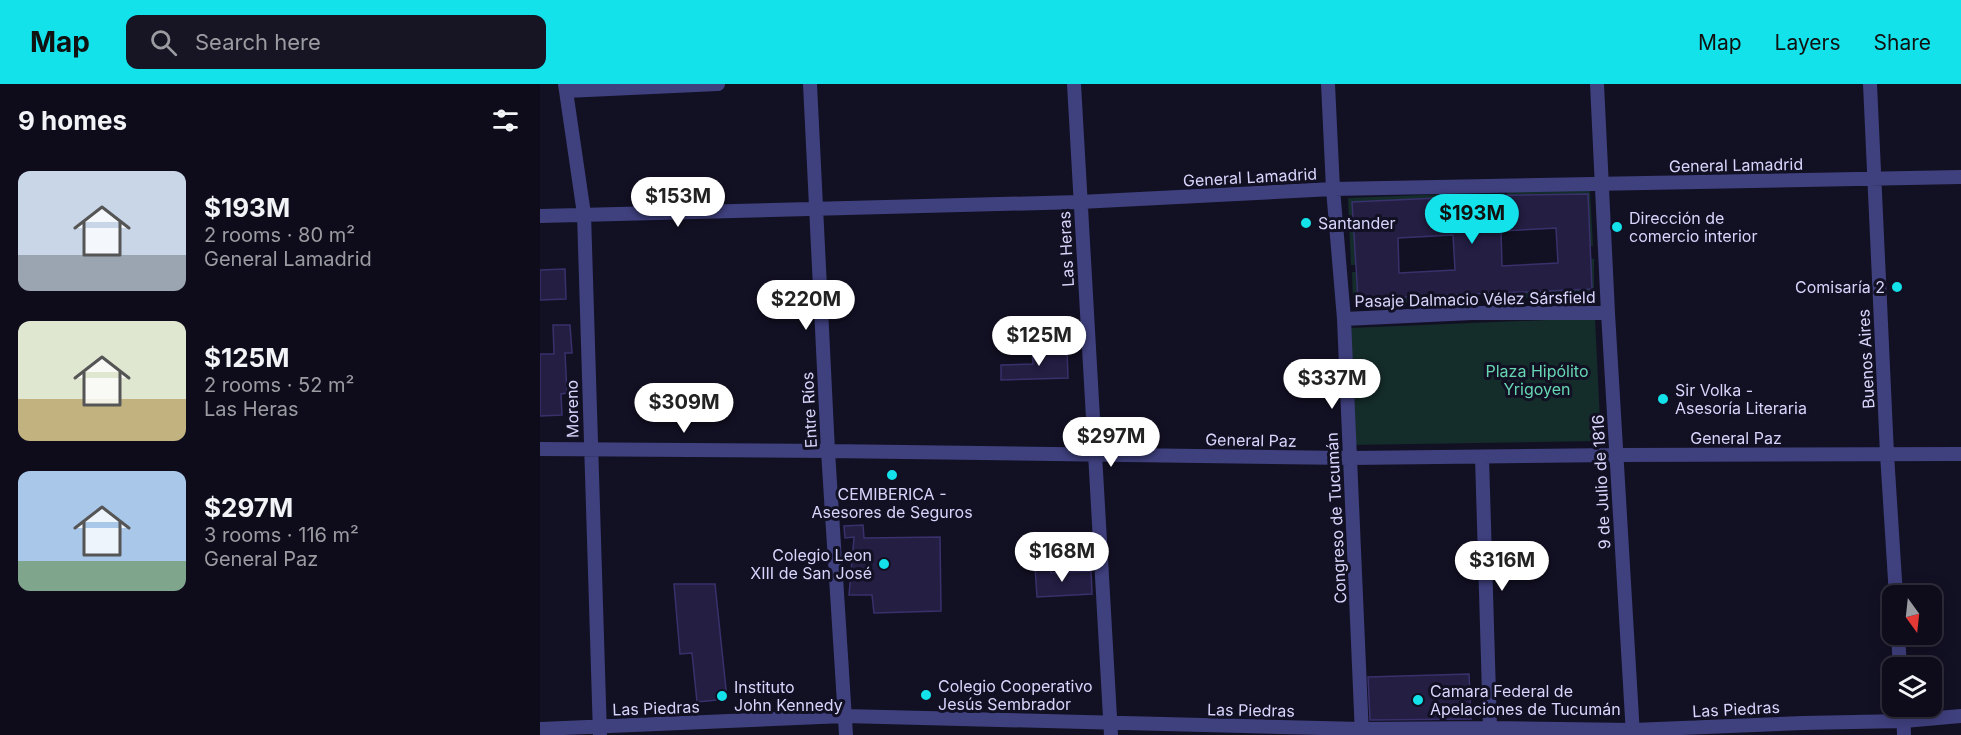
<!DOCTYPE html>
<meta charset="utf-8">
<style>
:root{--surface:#0e0c1a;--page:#171523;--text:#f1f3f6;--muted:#9b9ba2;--line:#2e2c39;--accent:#13e2ea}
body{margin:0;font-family:Inter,sans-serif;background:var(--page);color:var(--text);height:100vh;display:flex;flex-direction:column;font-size:22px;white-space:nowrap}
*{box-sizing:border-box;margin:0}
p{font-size:20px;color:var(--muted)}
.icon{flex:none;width:33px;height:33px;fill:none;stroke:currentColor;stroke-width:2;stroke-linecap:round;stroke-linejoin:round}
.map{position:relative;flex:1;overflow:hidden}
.sheet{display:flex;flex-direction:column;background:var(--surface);width:540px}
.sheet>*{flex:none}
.needle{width:39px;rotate:165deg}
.tools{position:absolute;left:1342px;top:501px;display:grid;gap:12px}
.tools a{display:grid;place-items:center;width:60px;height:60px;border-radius:12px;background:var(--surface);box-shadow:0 3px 15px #0003,0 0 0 2px var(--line);font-size:30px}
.price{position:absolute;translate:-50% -51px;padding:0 14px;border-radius:21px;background:#fff;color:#222;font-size:20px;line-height:39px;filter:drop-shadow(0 2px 3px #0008)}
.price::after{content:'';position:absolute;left:50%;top:36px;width:18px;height:14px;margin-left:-9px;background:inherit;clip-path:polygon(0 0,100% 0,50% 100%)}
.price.on{background:var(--accent);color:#111}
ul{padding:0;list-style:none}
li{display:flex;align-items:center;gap:18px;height:150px;padding:0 18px}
li span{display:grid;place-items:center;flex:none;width:168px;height:120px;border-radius:12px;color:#555}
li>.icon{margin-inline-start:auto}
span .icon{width:72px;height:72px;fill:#fffc;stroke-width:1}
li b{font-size:26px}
h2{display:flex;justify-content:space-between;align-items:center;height:72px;padding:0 18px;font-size:26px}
header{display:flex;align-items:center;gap:36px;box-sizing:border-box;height:84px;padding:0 30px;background:var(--accent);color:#111}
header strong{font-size:28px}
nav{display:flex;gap:33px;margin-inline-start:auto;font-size:21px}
.search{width:420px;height:54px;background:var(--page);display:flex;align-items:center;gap:15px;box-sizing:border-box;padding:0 21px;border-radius:12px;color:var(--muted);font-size:22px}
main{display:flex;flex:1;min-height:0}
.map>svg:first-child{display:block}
.green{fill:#142c2a}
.building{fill:#231e42;stroke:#39316c;stroke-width:1.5;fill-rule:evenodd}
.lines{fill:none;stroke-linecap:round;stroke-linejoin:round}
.minor{stroke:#3f407e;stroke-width:14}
.poi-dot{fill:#13e2ea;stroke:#121023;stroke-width:2}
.labels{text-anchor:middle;stroke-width:6;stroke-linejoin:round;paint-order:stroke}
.street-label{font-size:16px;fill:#d7d5fc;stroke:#121023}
.poi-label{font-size:16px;fill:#d7d5fc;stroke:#121023;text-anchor:start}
.park-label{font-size:16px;fill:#67d6b3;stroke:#121023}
</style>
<header>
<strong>Map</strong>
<div class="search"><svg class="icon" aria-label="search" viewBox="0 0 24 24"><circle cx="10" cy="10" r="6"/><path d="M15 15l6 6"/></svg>Search here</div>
<nav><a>Map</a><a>Layers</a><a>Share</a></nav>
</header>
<main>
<section class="sheet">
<h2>9 homes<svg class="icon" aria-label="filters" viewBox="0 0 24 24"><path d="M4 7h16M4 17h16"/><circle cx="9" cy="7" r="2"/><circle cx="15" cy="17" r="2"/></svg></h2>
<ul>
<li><span style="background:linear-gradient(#c9d6e8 70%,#9aa5b1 0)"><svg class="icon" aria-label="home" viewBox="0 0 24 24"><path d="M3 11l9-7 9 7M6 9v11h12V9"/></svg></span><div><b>$193M</b><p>2 rooms · 80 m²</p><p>General Lamadrid</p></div></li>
<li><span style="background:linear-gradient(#dfe7d0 65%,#c2b280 0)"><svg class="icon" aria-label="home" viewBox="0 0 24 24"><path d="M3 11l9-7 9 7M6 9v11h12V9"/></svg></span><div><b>$125M</b><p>2 rooms · 52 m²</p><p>Las Heras</p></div></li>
<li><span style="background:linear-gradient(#a9c7e8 75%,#7fa58c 0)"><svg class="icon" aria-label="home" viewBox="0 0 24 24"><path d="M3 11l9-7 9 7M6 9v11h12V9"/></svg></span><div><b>$297M</b><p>3 rooms · 116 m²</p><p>General Paz</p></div></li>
</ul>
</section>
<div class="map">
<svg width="1421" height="651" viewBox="0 0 1421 651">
<rect width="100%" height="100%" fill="#121023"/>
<path class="green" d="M1050,106L1053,162H1050L1047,110L968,112L967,108Z
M907,110V114L812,118L816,181H811L808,114Z
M1051,175H1054V211L958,215V209Z
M812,188H816L818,215L917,211L918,217L813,221Z
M1055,234L1061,357L811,361L809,244Z"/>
<path class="building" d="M1048,110L1052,205L818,215L812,118L919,113V112ZM1016,144L1018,179L962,182L961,147ZM913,151L915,186L859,189L858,154Z
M25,185L26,215L0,216V186Z
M13,241H30L32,269H25L27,309L21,310L22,331L0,332V270H14Z
M527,265L528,294L461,296V281L493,280L492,266Z
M323,441L324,454L400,453L401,527L334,529L332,511H309L314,453L305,454L304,442Z
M495,482H511V489L551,487L552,510L497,513Z
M134,500H175L187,615L157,618L152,569L140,570Z
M929,590L931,635L830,636L828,593Z"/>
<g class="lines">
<path class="minor" d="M25,0L44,130L60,651
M270,0L288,367L306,651
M534,0L571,651
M788,0L793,105L804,235L822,651
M1057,0L1068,229L1093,651
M1330,0L1347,370L1356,512
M26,7L178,0
M0,132L540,118L793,105L1421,93
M804,235L932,229H1068
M0,365L288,367L810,374L1076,371L1421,370
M942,373L950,644
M1358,550L1360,584
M1363,622L1364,651
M0,645L304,632L821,645L950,644L1093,646L1263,639L1364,637L1421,632"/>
</g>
<g class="poi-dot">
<circle cx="766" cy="139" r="6"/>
<circle cx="1077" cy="143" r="6"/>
<circle cx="1357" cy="203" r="6"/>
<circle cx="1123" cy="315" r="6"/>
<circle cx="352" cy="391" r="6"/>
<circle cx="344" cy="480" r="6"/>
<circle cx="386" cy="611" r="6"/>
<circle cx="182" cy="612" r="6"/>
<circle cx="878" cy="616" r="6"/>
</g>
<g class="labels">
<g class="street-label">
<text transform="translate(1196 81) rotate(-1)" y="6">General Lamadrid</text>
<text transform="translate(710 93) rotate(-3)" y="6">General Lamadrid</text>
<text transform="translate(526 165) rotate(-93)" y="6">Las Heras</text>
<text transform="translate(935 215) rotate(-1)" y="6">Pasaje Dalmacio Vélez Sársfield</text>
<text transform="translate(1326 275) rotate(-93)" y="6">Buenos Aires</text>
<text transform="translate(32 325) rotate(-91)" y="6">Moreno</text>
<text transform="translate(269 326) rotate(-93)" y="6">Entre Ríos</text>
<text x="1196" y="360">General Paz</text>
<text transform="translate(711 356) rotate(1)" y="6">General Paz</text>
<text transform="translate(1061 398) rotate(-93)" y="6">9 de Julio de 1816</text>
<text transform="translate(796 434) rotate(-93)" y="6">Congreso de Tucumán</text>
<text transform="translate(116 624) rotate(-2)" y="6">Las Piedras</text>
<text transform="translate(1196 625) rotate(-3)" y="6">Las Piedras</text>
<text transform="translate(711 626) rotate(1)" y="6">Las Piedras</text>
</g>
<g class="poi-label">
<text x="1089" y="140">Dirección de<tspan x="1089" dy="18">comercio interior</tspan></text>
<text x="778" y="145">Santander</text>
<text x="1345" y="209" text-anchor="end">Comisaría 2</text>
<text x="1135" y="312">Sir Volka -<tspan x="1135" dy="18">Asesoría Literaria</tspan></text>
<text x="352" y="416" text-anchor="middle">CEMIBERICA -<tspan x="352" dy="18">Asesores de Seguros</tspan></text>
<text x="332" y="477" text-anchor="end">Colegio Leon<tspan x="332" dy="18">XIII de San José</tspan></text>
<text x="398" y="608">Colegio Cooperativo<tspan x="398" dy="18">Jesús Sembrador</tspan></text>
<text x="194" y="609">Instituto<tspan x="194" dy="18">John Kennedy</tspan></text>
<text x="890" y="613">Camara Federal de<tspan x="890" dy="18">Apelaciones de Tucumán</tspan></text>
</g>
<g class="park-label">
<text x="997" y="293">Plaza Hipólito<tspan x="997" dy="18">Yrigoyen</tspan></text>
</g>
</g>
</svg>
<div class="tools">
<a><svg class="needle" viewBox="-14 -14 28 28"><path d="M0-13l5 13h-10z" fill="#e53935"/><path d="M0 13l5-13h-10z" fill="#9b9ba2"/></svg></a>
<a><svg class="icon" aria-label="layers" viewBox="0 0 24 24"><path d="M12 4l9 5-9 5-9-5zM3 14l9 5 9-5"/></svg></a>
</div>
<b class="price" style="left:138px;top:144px">$153M</b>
<b class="price on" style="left:932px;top:161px">$193M</b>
<b class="price" style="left:266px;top:247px">$220M</b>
<b class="price" style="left:499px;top:283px">$125M</b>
<b class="price" style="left:792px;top:326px">$337M</b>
<b class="price" style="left:144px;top:350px">$309M</b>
<b class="price" style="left:571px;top:384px">$297M</b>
<b class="price" style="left:522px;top:499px">$168M</b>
<b class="price" style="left:962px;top:508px">$316M</b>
</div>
</main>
